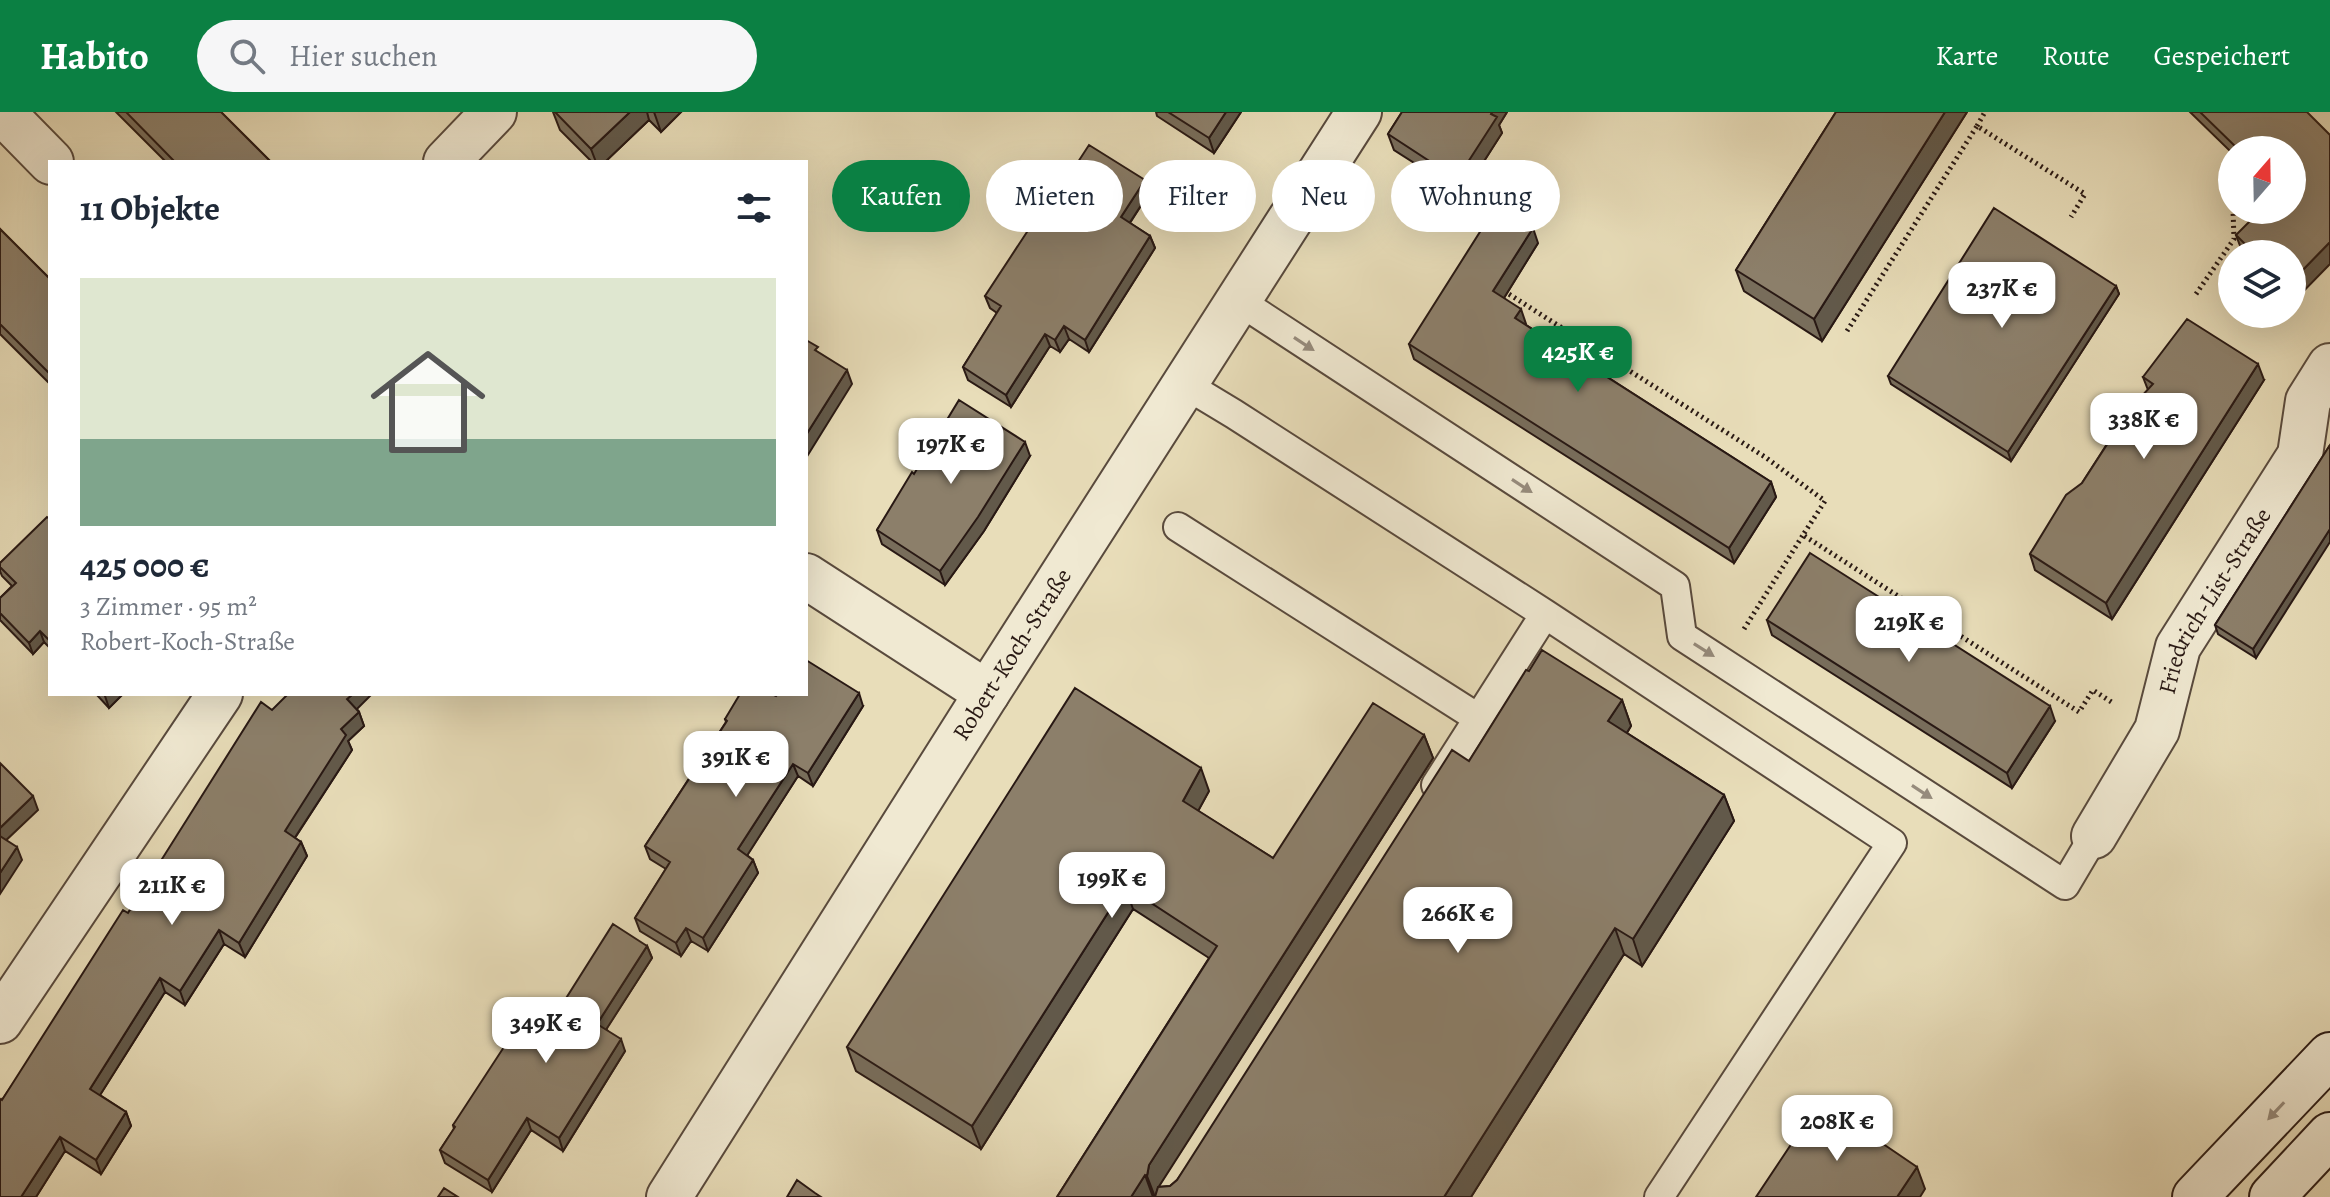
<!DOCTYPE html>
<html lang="de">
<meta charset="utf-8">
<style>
:root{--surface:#fff;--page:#f6f6f7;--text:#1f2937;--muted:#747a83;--line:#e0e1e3;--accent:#0b8043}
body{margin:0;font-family:Alegreya,serif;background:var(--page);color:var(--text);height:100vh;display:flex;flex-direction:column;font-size:30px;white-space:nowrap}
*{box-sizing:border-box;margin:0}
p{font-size:26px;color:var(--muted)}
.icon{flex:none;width:44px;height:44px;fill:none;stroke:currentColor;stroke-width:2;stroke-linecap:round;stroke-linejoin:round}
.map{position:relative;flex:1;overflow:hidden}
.details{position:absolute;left:48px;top:48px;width:760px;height:536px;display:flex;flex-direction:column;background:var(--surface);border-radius:0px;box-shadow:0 8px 32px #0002}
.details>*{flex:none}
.guide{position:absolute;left:832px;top:48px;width:760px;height:72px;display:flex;gap:16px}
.needle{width:52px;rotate:20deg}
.buttons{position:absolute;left:2218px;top:24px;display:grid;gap:16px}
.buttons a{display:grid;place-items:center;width:88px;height:88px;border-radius:50%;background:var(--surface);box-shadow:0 8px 32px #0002;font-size:40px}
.price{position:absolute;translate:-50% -68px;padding:0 18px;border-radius:16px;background:#fff;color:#222;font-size:26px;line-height:52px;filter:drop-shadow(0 2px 4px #0008)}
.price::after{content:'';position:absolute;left:50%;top:48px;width:24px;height:18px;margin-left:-12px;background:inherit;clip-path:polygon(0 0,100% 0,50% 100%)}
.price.active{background:var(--accent);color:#fff}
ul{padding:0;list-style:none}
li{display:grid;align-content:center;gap:16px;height:424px;padding:0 32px}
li+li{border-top:2px solid var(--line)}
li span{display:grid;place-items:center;height:248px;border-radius:0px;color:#555}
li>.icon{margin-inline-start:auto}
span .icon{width:144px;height:144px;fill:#fffc;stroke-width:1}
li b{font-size:34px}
h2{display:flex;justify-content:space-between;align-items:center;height:96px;padding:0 32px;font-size:34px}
.tag{padding:0 28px;border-radius:36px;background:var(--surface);box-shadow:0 8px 32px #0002;font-size:28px;line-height:72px}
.tag.active{background:var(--accent);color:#fff}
header{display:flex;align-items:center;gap:48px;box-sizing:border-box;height:112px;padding:0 40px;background:var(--accent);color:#fff}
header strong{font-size:38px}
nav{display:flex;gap:44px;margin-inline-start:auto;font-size:28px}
.search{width:560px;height:72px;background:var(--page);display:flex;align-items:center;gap:20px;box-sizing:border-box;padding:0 28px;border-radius:44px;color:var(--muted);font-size:30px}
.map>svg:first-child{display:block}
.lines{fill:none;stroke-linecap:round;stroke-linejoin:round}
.service-casing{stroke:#594a3d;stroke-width:32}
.minor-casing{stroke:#594a3d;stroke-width:48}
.tertiary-casing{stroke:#594a3d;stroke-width:48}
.secondary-casing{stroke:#291914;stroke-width:48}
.path{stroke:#291914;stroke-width:5;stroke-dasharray:2 4;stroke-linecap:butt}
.service{stroke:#f0e9d2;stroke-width:28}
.minor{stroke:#f0e9d2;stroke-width:44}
.tertiary{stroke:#f0e9d2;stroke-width:44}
.secondary{stroke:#f0e9d2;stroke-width:44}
.wall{fill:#786d5b;stroke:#291914;stroke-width:2}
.shaded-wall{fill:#62594a;stroke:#291914;stroke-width:2}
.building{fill:#8c7f6a;stroke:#291914;stroke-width:2}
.oneway{fill:#968b7c}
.labels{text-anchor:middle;stroke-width:6;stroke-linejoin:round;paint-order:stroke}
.street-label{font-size:24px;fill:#291914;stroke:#f0e9d2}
</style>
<header>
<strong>Habito</strong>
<div class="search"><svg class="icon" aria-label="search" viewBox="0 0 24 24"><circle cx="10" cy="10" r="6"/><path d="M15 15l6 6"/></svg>Hier suchen</div>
<nav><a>Karte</a><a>Route</a><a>Gespeichert</a></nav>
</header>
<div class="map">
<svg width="2330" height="1085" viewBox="0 0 2330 1085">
<rect width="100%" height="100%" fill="#e8ddb9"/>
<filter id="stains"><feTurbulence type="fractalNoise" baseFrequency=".0025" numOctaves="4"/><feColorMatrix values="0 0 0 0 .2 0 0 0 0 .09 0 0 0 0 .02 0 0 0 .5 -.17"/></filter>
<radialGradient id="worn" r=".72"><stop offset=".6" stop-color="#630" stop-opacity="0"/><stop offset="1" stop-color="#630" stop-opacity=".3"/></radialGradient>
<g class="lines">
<defs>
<path id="service" d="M1239,189L1675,474L1682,524L2065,773L2094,724
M1186,273L1234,302L1545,502L1892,731L1659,1085
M1178,415L1478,606
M1436,673L1545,502"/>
<g id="minor">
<path d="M2,0L51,50"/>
<path d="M446,50L494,0"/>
<path d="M806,464L987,581"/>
<path id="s1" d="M2094,724L2157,618L2178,535L2300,343L2308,289L2330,254"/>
<path d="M0,909L220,582"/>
</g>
<g id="tertiary">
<path id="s2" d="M669,1085L987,581L1359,0"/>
</g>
<path id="secondary" d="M2195,1085L2330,943
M2272,1085L2330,1023"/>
</defs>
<use href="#service" class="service-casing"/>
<use href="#minor" class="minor-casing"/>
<use href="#tertiary" class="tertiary-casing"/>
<use href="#secondary" class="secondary-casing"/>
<path class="path" d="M1977,14L1985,0
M1504,179L1765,345L1825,389L1803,423L2079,600L2093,578L2113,591
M2196,182L2234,127L2233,98
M1847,219L1977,14L2085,82L2071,105
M1744,517L1803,423"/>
<use href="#service" class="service"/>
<use href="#minor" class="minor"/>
<use href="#tertiary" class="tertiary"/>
<use href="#secondary" class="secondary"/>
</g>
<path class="wall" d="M116,0H221L271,50H166Z
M553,0H681L661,20L649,8L605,50H592L560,18Z
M1156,0H1241L1214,41L1157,4Z
M1402,0H1507L1499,13L1502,21L1463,82L1394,38L1388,22Z
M1836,0H1967L1822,229L1744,179L1736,158Z
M2190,0H2307L2293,190L2292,142H2245L2242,139L2236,123L2292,98V38H2232V41Z
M1145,68L1149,81L1130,111L1150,124L1155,136L1089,240L1069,227L1060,240L1050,234L1011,295L968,268L963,255L997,201L990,196L985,184Z
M0,117L50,167V272L0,222Z
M1538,131L1504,186L1526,213L1771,370L1776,385L1734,451L1414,247L1409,232Z
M2116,174L2119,182L2011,349L1891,272L1888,264Z
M2143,265L2264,268L2112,507L2035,458L2030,442L2082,371L2107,332L2104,325L2148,278Z
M2330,333L2256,546L2218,522L2215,513Z
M1030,344L984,419L945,473L882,432L877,418L914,362Z
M50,407V536L44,530L33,542L0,508V486L12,474L2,464L0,459V451Z
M1767,508L1906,513L1921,524L2055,609L2012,676L1772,523Z
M96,582H123L109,596Z
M776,584L863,594L813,674L798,664L747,743L753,748L758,761L708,839L691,829L681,844L640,819L635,806L666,757L650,747L645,734L726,610L725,607Z
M1622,588L1631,614L1627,621L1724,683L1734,709L1642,854L1624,842L1471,1085H1057L1209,846L1133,797L981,1037L856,959L847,935L1209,679L1198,699L1273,746L1424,623L1433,646L1158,1075L1170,1074L1177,1068L1469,649Z
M357,597L359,600L364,614L348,629L352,638L295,726L301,730L307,744L245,845L224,832L185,893L165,880L100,983L126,1000L131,1014L101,1062L65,1039L36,1085H0L2,988L128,801L272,598Z
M647,834L652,846L606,917L625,939L563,1039L531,1018L492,1080L445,1051L440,1038L454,1017L453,1013L539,929Z"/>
<path class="shaded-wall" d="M630,0H647L649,8L605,50H596L591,37Z
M654,0H681L661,20Z
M1226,0H1241L1214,41L1209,26Z
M1492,0H1507L1499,13L1502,21L1463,82L1457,67Z
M1945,0H1967L1822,229L1814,207Z
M1145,68L1149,81L1125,118L1121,105Z
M1533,116L1538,131L1499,194L1493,179Z
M1150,124L1155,136L1089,240L1085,228Z
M2330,130V152L2293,190L2292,169Z
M2116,174L2119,182L2011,349L2008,340Z
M1521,197L1526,212L1521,222L1515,206Z
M1064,214L1069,227L1060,240L1055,228Z
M1045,222L1050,234L1011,295L1006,283Z
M2258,252L2264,268L2112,507L2106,491Z
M847,258L852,272L806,346V323Z
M1025,330L1030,344L984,419L945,473L940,459Z
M1771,370L1776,385L1734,451L1729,436Z
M2330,417V430L2256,546L2253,537Z
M1901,499L1906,514L1883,526Z
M40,519L44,530L33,542L29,531Z
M859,581L863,594L813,674L808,661Z
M107,582H123L109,596L105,584Z
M353,582H372L352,602L347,587Z
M1622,588L1631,614L1618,635L1608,609Z
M2050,594L2055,609L2012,676L2007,661Z
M359,600L364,614L348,629L352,638L290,733L285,719L341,617Z
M1424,623L1433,646L1158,1076L1155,1085L1147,1064L1149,1053Z
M793,652L798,664L743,750L738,737Z
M1201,656L1209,679L1191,712L1183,689Z
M1724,683L1734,709L1642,854L1633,827Z
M33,684L38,698L0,734V716Z
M301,730L307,744L245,845L239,831Z
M17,735L22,748L0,782V761Z
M753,748L758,761L708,839L703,826Z
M1125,774L1133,797L981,1037L972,1014Z
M686,816L691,829L681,844L676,831Z
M1615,816L1624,842L1471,1085H1444Z
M219,818L224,832L185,893L180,879Z
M647,834L652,846L602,924L597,912Z
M160,866L165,880L95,991L90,977Z
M621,927L625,939L563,1039L559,1026Z
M126,1000L131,1014L101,1062L96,1048Z
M527,1006L531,1018L492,1080L488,1068Z
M60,1025L65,1039L36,1085H21Z
M1917,1055L1925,1077L1920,1085H1897Z
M1145,1063L1153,1085H1131Z"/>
<path class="building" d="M126,0H221L271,50H175Z
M555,0H630L591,37Z
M1168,0H1226L1209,26Z
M1402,0H1492L1491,2L1497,5L1457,67L1388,22Z
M1836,0H1945L1814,207L1736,158Z
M2200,0H2307L2330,23V130L2292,169V142H2255L2236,123L2261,98H2292V38H2239Z
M1089,33L1145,68L1121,105L1150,124L1085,228L1064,214L1055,228L1045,222L1006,283L963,255L1001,194L985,184L1046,91L1050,93Z
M1497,93L1533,116L1493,179L1521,197L1515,206L1771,370L1729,436L1409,232Z
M1994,96L2116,174L2008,340L1888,264Z
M0,117L50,167V262L0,212Z
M2187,207L2258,252L2106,491L2030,442L2066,383L2082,371L2110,328L2104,325L2153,272L2143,265Z
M806,228L818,235L815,238L847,258L806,323Z
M959,288L1025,330L978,405L940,459L877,418L912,360L914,362Z
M2330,333V417L2253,537L2215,513Z
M47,405L50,407V529L40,519L29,531L0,501V486L16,471L0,455V451Z
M1810,441L1901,499L1883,526L1903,511L1921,524L1928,516L2050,594L2007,661L1767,508Z
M1542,538L1622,588L1608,609L1724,683L1633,827L1615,816L1444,1085H1155L1158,1075L1170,1074L1177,1068L1452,638L1469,649L1526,558L1529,559Z
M806,548L859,581L808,661L793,652L738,737L753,748L703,826L686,816L676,831L635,806L670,750L645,734L727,609L725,607L740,582H772L776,584L778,582H806Z
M1075,576L1201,656L1183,689L1273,746L1373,591L1424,623L1149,1053L1147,1064L1145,1063L1131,1085H1057L1217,834L1125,774L972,1014L847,935Z
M288,582H353L347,587L359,600L341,617L346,623L285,719L301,730L239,831L219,818L180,879L160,866L90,977L126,1000L96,1048L60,1025L21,1085H0V988L1,987L2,988L123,798L128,801L261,590L272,598Z
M0,651L33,684L0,716Z
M0,724L17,735L0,761Z
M613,812L647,834L597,912L621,927L559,1026L527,1006L488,1068L440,1038L455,1015L453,1013L517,915L539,929Z
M1820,989L1917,1055L1897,1085H1756Z
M797,1068L815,1081L821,1085H787Z
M444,1076L458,1085H438Z"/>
<defs><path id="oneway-solid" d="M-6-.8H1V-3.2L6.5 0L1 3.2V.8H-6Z" transform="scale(2)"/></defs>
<g class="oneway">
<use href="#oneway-solid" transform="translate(1304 232) rotate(33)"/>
<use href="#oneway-solid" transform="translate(1522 374) rotate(33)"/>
<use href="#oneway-solid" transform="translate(1704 538) rotate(32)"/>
<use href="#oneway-solid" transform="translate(1922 680) rotate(33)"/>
<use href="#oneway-solid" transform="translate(2276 999) rotate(133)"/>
</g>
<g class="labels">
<g class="street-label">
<text dy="8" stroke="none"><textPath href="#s1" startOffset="266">Friedrich-List-Straße</textPath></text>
<text dy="8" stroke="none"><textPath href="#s2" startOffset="642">Robert-Koch-Straße</textPath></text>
</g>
</g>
<rect width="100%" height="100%" filter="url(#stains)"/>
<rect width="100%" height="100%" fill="url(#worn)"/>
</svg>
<div class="buttons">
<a><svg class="needle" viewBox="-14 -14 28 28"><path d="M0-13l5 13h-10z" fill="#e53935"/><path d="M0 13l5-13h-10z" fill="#747a83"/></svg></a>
<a><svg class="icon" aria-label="layers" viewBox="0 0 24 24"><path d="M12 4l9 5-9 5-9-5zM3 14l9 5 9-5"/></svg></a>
</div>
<b class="price" style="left:2002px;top:218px">237K €</b>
<b class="price active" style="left:1578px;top:282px">425K €</b>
<b class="price" style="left:2144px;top:349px">338K €</b>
<b class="price" style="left:951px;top:374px">197K €</b>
<b class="price" style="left:1909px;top:552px">219K €</b>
<b class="price" style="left:736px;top:687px">391K €</b>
<b class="price" style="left:1112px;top:808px">199K €</b>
<b class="price" style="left:172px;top:815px">211K €</b>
<b class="price" style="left:1458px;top:843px">266K €</b>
<b class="price" style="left:546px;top:953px">349K €</b>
<b class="price" style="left:1837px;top:1051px">208K €</b>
<div class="guide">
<a class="tag active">Kaufen</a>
<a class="tag">Mieten</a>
<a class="tag">Filter</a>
<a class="tag">Neu</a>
<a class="tag">Wohnung</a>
</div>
<section class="details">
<h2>11 Objekte<svg class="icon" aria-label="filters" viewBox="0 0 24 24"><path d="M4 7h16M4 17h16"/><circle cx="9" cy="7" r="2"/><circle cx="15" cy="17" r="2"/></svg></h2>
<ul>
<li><span style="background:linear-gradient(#dfe7d0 65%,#7fa58c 0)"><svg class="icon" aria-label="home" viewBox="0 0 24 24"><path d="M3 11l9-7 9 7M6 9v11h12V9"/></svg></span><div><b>425 000 €</b><p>3 Zimmer · 95 m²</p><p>Robert-Koch-Straße</p></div></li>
</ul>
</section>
</div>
